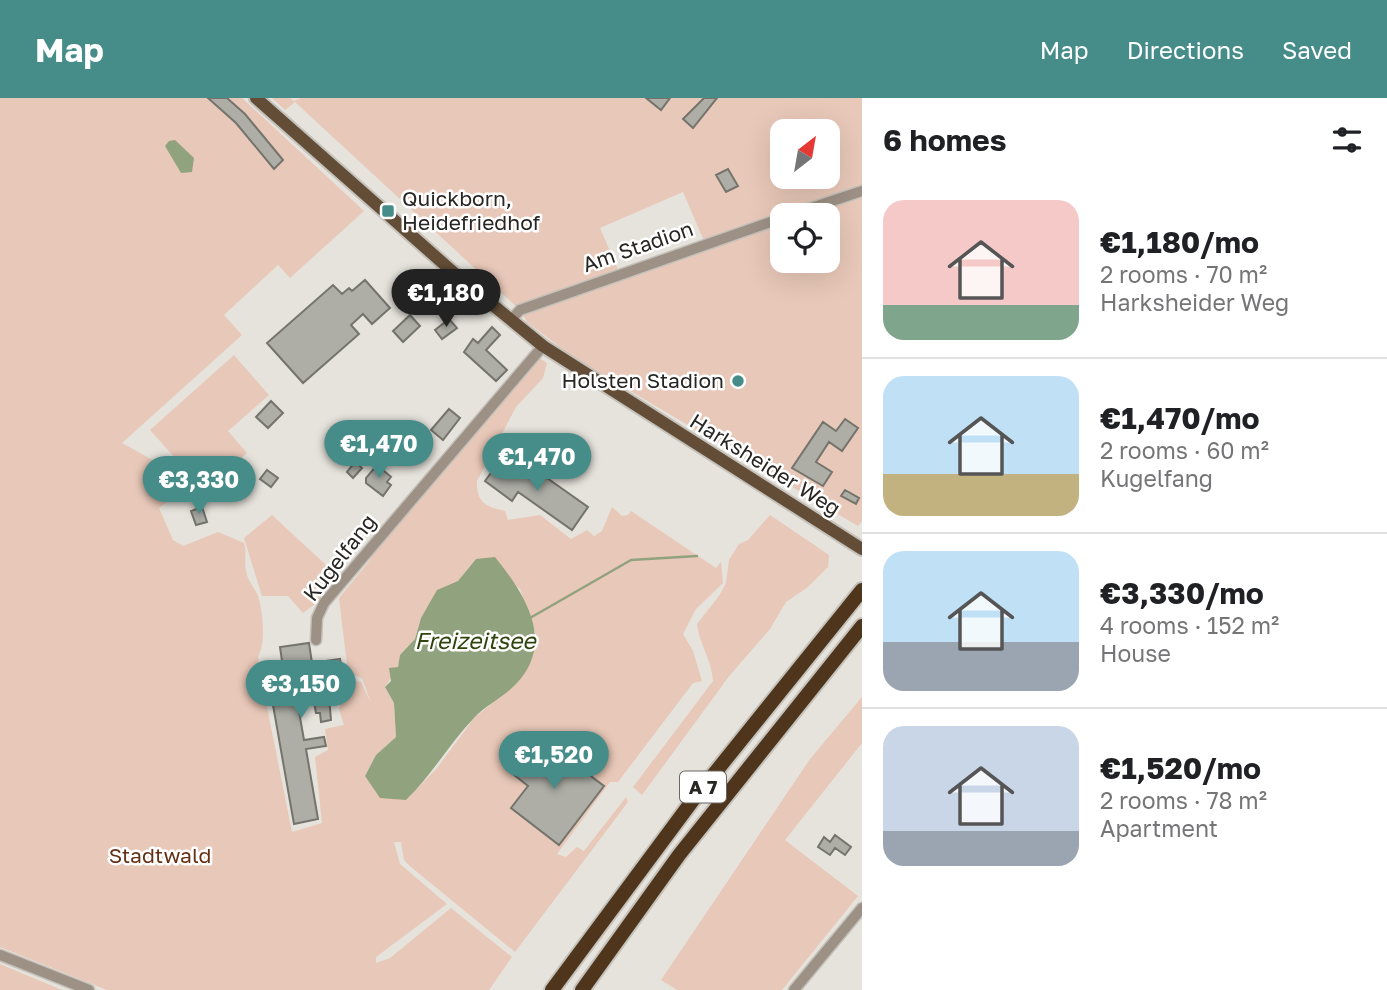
<!DOCTYPE html>
<meta charset="utf-8">
<style>
:root{--surface:#fff;--page:#f2f2f2;--text:#202124;--muted:#757577;--line:#e0e0e0;--accent:#468d89}
body{margin:0;font-family:"Golos Text",sans-serif;background:var(--page);color:var(--text);height:100vh;display:flex;flex-direction:column;font-size:26px;white-space:nowrap}
*{box-sizing:border-box;margin:0}
p{font-size:23px;color:var(--muted)}
.icon{flex:none;width:38px;height:38px;fill:none;stroke:currentColor;stroke-width:2;stroke-linecap:round;stroke-linejoin:round}
.map{position:relative;flex:1;overflow:hidden}
.side{display:flex;flex-direction:column;background:var(--surface);width:525px}
.side>*{flex:none}
.needle{width:46px;rotate:31deg}
.tools{position:absolute;left:770px;top:21px;display:grid;gap:14px}
.tools a{display:grid;place-items:center;width:70px;height:70px;border-radius:14px;background:var(--surface);box-shadow:0 7px 28px #0002;font-size:35px}
.price{position:absolute;translate:-50% -60px;padding:0 16px;border-radius:24px;background:var(--accent);color:#fff;font-size:23px;line-height:46px;filter:drop-shadow(0 2px 4px #0008)}
.price::after{content:'';position:absolute;left:50%;top:42px;width:21px;height:16px;margin-left:-10px;background:inherit;clip-path:polygon(0 0,100% 0,50% 100%)}
.price.active{background:#222;color:#fff}
ul{padding:0;list-style:none}
li{display:flex;align-items:center;gap:21px;height:175px;padding:0 21px}
li+li{border-top:2px solid var(--line)}
li span{display:grid;place-items:center;flex:none;width:196px;height:140px;border-radius:21px;color:#555}
li>.icon{margin-inline-start:auto}
span .icon{width:84px;height:84px;fill:#fffc;stroke-width:1}
li b{font-size:30px}
h2{display:flex;justify-content:space-between;align-items:center;height:84px;padding:0 21px;font-size:30px}
header{display:flex;align-items:center;gap:42px;box-sizing:border-box;height:98px;padding:0 35px;background:var(--accent);color:#fff}
header strong{font-size:33px}
nav{display:flex;gap:38px;margin-inline-start:auto;font-size:24px}
main{display:flex;flex:1;min-height:0}
.map>svg:first-child{display:block}
.green{fill:#e8c8b8;fill-rule:evenodd}
.water{fill:#91a27f}
.lines{fill:none;stroke-linecap:round;stroke-linejoin:round}
.stream{stroke:#91a27f;stroke-width:2.5}
.building{fill:#aeaea7;stroke:#74746d;stroke-width:2}
.minor-casing{stroke:#c4c1bb;stroke-width:13}
.major-casing{stroke:#c4c1bb;stroke-width:16}
.highway-casing{stroke:#c4c1bb;stroke-width:18}
.minor{stroke:#9d9084;stroke-width:10}
.major{stroke:#634d36;stroke-width:12}
.highway{stroke:#4e351b;stroke-width:14}
.poi-dot{fill:#468d89;stroke:#fff;stroke-width:2.5}
.labels{text-anchor:middle;stroke-width:5;stroke-linejoin:round;paint-order:stroke}
.shield{fill:#fff;stroke:#686765;stroke-width:2}
.shield-label{font-size:19px;font-weight:bold;fill:#272623}
.poi-label{font-size:21px;fill:#272623;stroke:#fff;text-anchor:start}
.street-label{font-size:21px;fill:#272623;stroke:#fff}
.park-label{font-size:21px;fill:#643115;stroke:#fff}
.water-label{font-size:23px;font-style:italic;fill:#30450e;stroke:#fff}
</style>
<header>
<strong>Map</strong>
<nav><a>Map</a><a>Directions</a><a>Saved</a></nav>
</header>
<main>
<div class="map">
<svg width="862" height="892" viewBox="0 0 862 892">
<rect width="100%" height="100%" fill="#e6e3dc"/>
<path class="green" d="M0,0H242L364,113L290,180L278,167L224,217L242,237L122,345L187,381L188,388L159,410L173,442L183,448L218,434L244,445C247,455 244,464 246,473C248,484 255,490 258,498C263,512 266,548 258,558L259,569L292,734L322,725L315,659L328,652L325,631L344,627L339,611L347,582L361,584L371,605L362,580L348,575L339,500L370,462L375,447L539,260L547,265L543,280L516,309L477,383C476,404 486,409 505,413L508,422L540,417L571,441L587,432L594,438L602,433L612,409L622,418L628,417L631,413L716,470L721,464L723,485L696,511L683,536L693,553L702,583L693,585L618,684H610L557,756L566,759L577,749L584,753L626,699L628,704L515,854L411,769L404,762L401,744H394L400,766L447,806L376,859V865L390,860L451,810L512,859L489,892H107L0,849ZM476,461L520,491L538,543L514,588L475,619L437,670L406,702L365,678L376,657L396,639L394,605L385,589L398,570L400,557L415,541L421,520L437,493L458,483Z
M272,0H290L294,3L301,0H862V423L858,428L573,259L527,224L520,212L295,4L285,12ZM782,33H828V79H782ZM683,94L705,145L619,174L600,130ZM782,117H828V163H782Z
M234,257L269,297L228,333L247,355L205,393L150,332Z
M272,417L339,479L319,503L303,515L288,498H262L244,440Z
M770,417L829,457L828,469L808,489L786,504L770,531L730,577L642,697L633,689L713,583C712,562 699,546 697,526L719,498L726,485L729,462L739,446L748,442Z
M862,599V645L785,742L858,798L782,892H677L661,882L810,661Z
M0,866L62,892H0Z"/>
<path class="water" d="M175,42L194,60L192,74L181,75L165,48L169,43Z
M495,459C525,496 556,544 516,586C504,599 486,607 474,620C449,646 432,677 406,702L380,700L365,678L376,657L396,639L394,605L385,589L391,583L389,570L398,569L400,557L415,541L421,520L437,492L458,483L476,461Z"/>
<g class="lines">
<path class="stream" d="M530,520L631,462L697,458"/>
</g>
<path class="building" d="M208,0H227L245,16L283,62L274,71L236,25Z
M646,0H670L661,12Z
M704,0H717L693,30L683,21Z
M728,71L738,88L726,94L716,77Z
M365,182L390,210L372,226L363,216L351,227L359,236L303,285L267,245L333,187L342,196L349,190L352,193Z
M410,217L420,228L403,244L393,233Z
M449,221L457,230L442,241L435,232Z
M492,229L500,237L486,252L507,272L496,283L464,254L473,241L478,245Z
M271,303L283,315L268,330L256,319Z
M449,311L460,320L443,342L431,332Z
M845,321L858,330L842,353L829,344L816,364L832,374L823,388L792,370L823,324L836,333Z
M502,360L532,381L537,373L588,409L572,432L518,394L512,403L485,383Z
M355,364L362,370L353,380L347,374Z
M377,367L391,379L387,384L391,387L383,398L366,385V380Z
M267,372L278,380L271,389L260,381Z
M845,392L859,400L856,406L841,398Z
M202,409L207,424L196,427L191,413Z
M309,545L312,565L340,561L344,585L328,588L331,622L321,624L320,615H316L311,588L295,591L304,642L324,639L326,648L306,651L318,721L294,726L267,573L283,570L280,549Z
M540,640L604,688L559,747L511,710L528,688L513,676Z
M835,737L851,749L845,757L835,750L830,757L818,749L824,739L830,744Z"/>
<g class="lines">
<defs>
<path id="minor" d="M790,117L862,93
M511,222L520,212L782,120
M316,542L317,520L324,505L543,248
M0,857L89,892
M794,892L862,810"/>
<path id="major" d="M256,0L462,182L543,248L862,451"/>
<path id="highway" d="M552,892L693,702L862,492
M582,892L679,757L862,528"/>
</defs>
<use href="#minor" class="minor-casing"/>
<use href="#major" class="major-casing"/>
<use href="#highway" class="highway-casing"/>
<use href="#minor" class="minor"/>
<use href="#major" class="major"/>
<use href="#highway" class="highway"/>
</g>
<g class="poi-dot">
<rect x="381" y="106" width="14" height="14" rx="3.5"/>
<circle cx="738" cy="283" r="7"/>
</g>
<g class="labels">
<rect class="shield" x="680" y="673.5" width="46" height="31" rx="5"/>
<g class="shield-label">
<text x="703" y="696">A 7</text>
</g>
<g class="poi-label">
<text x="402" y="108">Quickborn,<tspan x="402" dy="24">Heidefriedhof</tspan></text>
<text x="724" y="290" text-anchor="end">Holsten Stadion</text>
</g>
<g class="street-label">
<text transform="translate(638 149) rotate(-19)" y="7">Am Stadion</text>
<text transform="translate(765 367) rotate(32)" y="7">Harksheider Weg</text>
<text transform="translate(340 460) rotate(-52)" y="7">Kugelfang</text>
</g>
<g class="park-label">
<text x="160" y="765">Stadtwald</text>
</g>
<g class="water-label">
<text x="475" y="551">Freizeitsee</text>
</g>
</g>
</svg>
<div class="tools">
<a><svg class="needle" viewBox="-14 -14 28 28"><path d="M0-13l5 13h-10z" fill="#e53935"/><path d="M0 13l5-13h-10z" fill="#757577"/></svg></a>
<a><svg class="icon" aria-label="locate" viewBox="0 0 24 24"><circle cx="12" cy="12" r="6"/><path d="M12 2v4M12 18v4M2 12h4M18 12h4"/></svg></a>
</div>
<b class="price active" style="left:446px;top:231px">€1,180</b>
<b class="price" style="left:379px;top:382px">€1,470</b>
<b class="price" style="left:537px;top:395px">€1,470</b>
<b class="price" style="left:199px;top:418px">€3,330</b>
<b class="price" style="left:301px;top:622px">€3,150</b>
<b class="price" style="left:554px;top:693px">€1,520</b>
</div>
<section class="side">
<h2>6 homes<svg class="icon" aria-label="filters" viewBox="0 0 24 24"><path d="M4 7h16M4 17h16"/><circle cx="9" cy="7" r="2"/><circle cx="15" cy="17" r="2"/></svg></h2>
<ul>
<li><span style="background:linear-gradient(#f6c9c9 75%,#7fa58c 0)"><svg class="icon" aria-label="home" viewBox="0 0 24 24"><path d="M3 11l9-7 9 7M6 9v11h12V9"/></svg></span><div><b>€1,180/mo</b><p>2 rooms · 70 m²</p><p>Harksheider Weg</p></div></li>
<li><span style="background:linear-gradient(#bfe0f5 70%,#c2b280 0)"><svg class="icon" aria-label="home" viewBox="0 0 24 24"><path d="M3 11l9-7 9 7M6 9v11h12V9"/></svg></span><div><b>€1,470/mo</b><p>2 rooms · 60 m²</p><p>Kugelfang</p></div></li>
<li><span style="background:linear-gradient(#bfe0f5 65%,#9aa5b1 0)"><svg class="icon" aria-label="home" viewBox="0 0 24 24"><path d="M3 11l9-7 9 7M6 9v11h12V9"/></svg></span><div><b>€3,330/mo</b><p>4 rooms · 152 m²</p><p>House</p></div></li>
<li><span style="background:linear-gradient(#c9d6e8 75%,#9aa5b1 0)"><svg class="icon" aria-label="home" viewBox="0 0 24 24"><path d="M3 11l9-7 9 7M6 9v11h12V9"/></svg></span><div><b>€1,520/mo</b><p>2 rooms · 78 m²</p><p>Apartment</p></div></li>
</ul>
</section>
</main>
